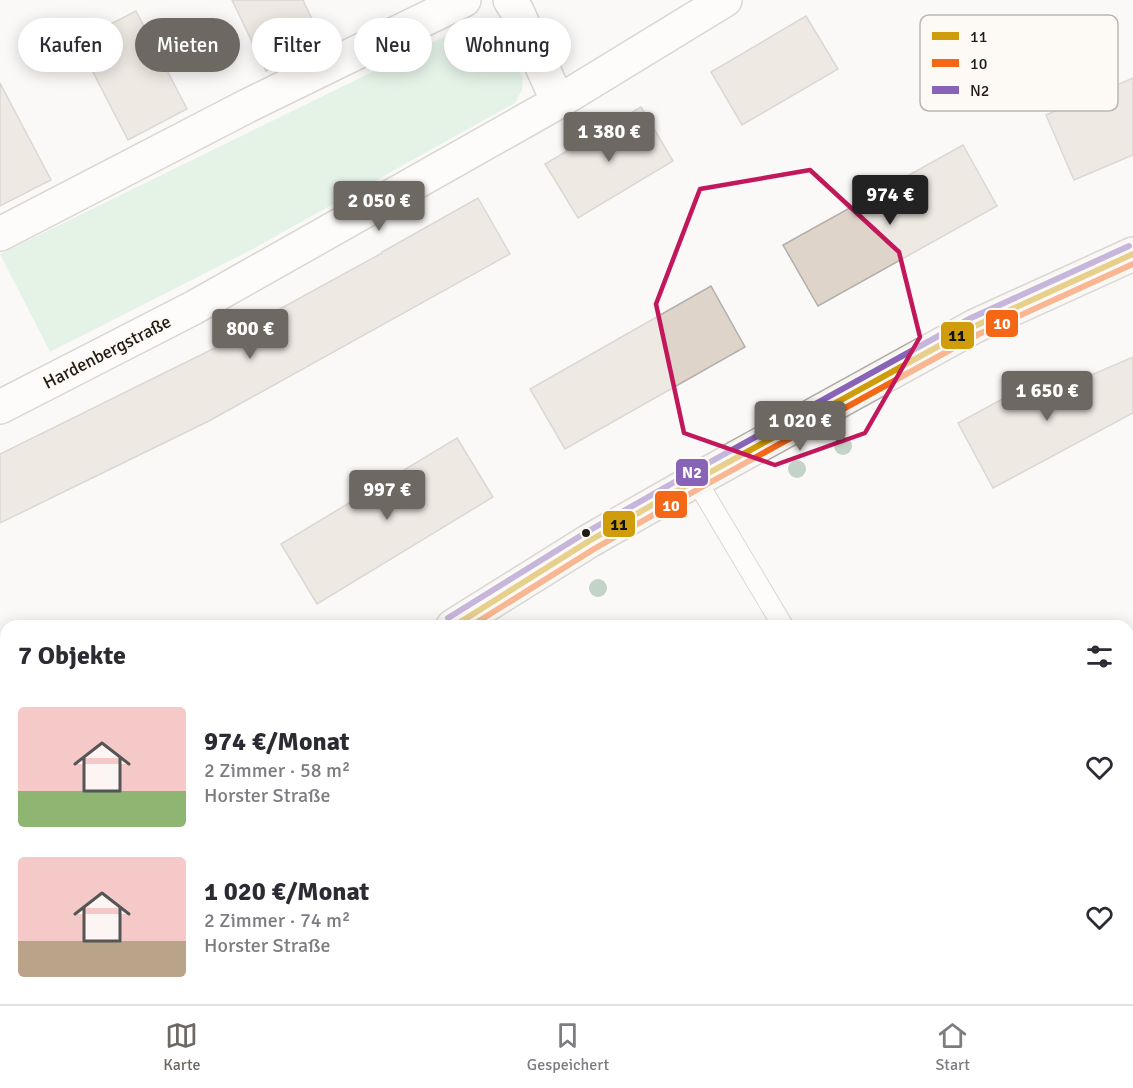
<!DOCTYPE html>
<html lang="de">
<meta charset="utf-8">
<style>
:root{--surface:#fff;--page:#f2f2f3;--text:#2b2b33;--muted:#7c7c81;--line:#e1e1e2;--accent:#6e6863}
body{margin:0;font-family:Signika,sans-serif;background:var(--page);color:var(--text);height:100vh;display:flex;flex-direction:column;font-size:22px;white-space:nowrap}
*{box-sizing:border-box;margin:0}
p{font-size:20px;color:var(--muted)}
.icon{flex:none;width:33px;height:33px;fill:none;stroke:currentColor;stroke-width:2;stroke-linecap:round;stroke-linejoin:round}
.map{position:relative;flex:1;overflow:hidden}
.details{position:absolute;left:0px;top:620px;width:1134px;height:386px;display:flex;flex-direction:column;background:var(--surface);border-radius:18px 18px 0 0;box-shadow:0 3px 15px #0003}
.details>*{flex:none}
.banner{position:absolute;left:18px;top:18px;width:600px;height:54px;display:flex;gap:12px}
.price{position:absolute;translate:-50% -51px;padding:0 14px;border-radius:6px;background:var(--accent);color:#fff;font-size:20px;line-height:39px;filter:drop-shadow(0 2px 3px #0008)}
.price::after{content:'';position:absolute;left:50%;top:36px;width:18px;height:14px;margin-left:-9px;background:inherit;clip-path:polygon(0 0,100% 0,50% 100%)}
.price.selected{background:#222;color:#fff}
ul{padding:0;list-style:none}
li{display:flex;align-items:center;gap:18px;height:150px;padding:0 18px}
li span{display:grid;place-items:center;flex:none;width:168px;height:120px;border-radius:6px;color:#555}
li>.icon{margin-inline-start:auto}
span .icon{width:72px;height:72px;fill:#fffc;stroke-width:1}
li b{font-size:26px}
h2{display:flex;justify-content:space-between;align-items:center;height:72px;padding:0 18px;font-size:26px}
.tag{padding:0 21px;border-radius:27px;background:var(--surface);box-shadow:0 3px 15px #0003;font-size:21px;line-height:54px}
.tag.selected{background:var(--accent);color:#fff}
.tabs{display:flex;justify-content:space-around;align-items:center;height:84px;border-top:2px solid var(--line);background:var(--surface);font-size:16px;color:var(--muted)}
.tabs a{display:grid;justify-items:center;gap:3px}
.tabs .selected{color:var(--accent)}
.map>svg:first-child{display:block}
.green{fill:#cbebd2}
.building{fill:#dfd4c9;stroke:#b2aeaa;stroke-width:1.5}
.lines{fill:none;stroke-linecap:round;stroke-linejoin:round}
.lane-casing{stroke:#b0aba7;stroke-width:22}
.street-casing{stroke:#b0aba7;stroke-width:36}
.secondary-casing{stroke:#b0aba7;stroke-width:36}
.path{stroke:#d4d3d2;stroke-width:4;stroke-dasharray:4.5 3;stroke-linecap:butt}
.lane{stroke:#fefefe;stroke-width:20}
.street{stroke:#fefefe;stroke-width:33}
.secondary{stroke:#f6f4f0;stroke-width:33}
.bus-1-casing{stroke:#fdf9f5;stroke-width:10}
.bus-2-casing{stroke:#fdf9f5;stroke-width:10}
.bus-3-casing{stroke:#fdf9f5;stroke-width:10}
.bus-1{stroke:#cf9c0b;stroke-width:6}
.bus-2{stroke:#f36717;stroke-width:6}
.bus-3{stroke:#8864b9;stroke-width:6}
.tree{fill:#81a48d}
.marked{fill:none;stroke:#c2185b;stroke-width:4.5;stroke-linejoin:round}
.bus-dot{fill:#221a13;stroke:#fdf9f5;stroke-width:2}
.labels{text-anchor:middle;stroke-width:5;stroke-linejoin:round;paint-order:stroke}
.street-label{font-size:18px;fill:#221a13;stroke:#fdf9f5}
.key{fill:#fdf9f5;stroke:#bbb6b1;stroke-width:1.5}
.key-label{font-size:16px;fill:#221a13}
.line-badge{stroke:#fdf9f5;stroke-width:2}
.badge-label{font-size:16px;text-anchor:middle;font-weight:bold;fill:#fff}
.pale-badge-label{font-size:16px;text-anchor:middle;font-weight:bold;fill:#111}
</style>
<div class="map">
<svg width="1133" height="1004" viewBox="0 0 1133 1004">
<rect width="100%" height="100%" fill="#fbf9f7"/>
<path class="green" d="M487,23L503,35L523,78L522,90L515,103L251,250L50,352L0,254L470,24Z
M1133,675V1004H600L608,999H1128V677Z"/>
<path class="building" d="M232,0H303L323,43L266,71Z
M136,11L187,109L128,140L77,41Z
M806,16L838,69L742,125L711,72Z
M1133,78V155L1074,180L1046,115Z
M0,83L51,180L0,206Z
M641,107L673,161L578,218L545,164Z
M963,145L997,206L818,306L783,245Z
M478,198L510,254L209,421L0,523V454L227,342L225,339L382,253V252Z
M711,286L745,347L565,449L530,389Z
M1133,357V413L993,488L958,423L1017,391L1024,404Z
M457,438L493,497L317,604L281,544Z"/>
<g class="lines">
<defs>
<path id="lane" d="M696,480L783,626"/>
<path id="street" d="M510,0L517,11L558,102
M0,234L247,106L464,0
M0,407L193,308L558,102L725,0
M0,798L6,808"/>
<path id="secondary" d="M453,626L589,541L696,480L975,326L1133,254
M0,901L6,898"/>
</defs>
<use href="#lane" class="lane-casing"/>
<use href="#street" class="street-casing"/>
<use href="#secondary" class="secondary-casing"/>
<path class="path" d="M1128,782L1133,779
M1128,811L1133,820
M1128,923L1133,933
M841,999L844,1004
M994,999L996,1004
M1090,999L1093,1004
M763,1004L771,999"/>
<use href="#lane" class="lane"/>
<use href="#street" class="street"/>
<use href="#secondary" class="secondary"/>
<defs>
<path id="bus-1" d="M454,626L589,541L696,480L975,326L1133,254"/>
<path id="bus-2" d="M471,626L594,549L700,488L979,334L1133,264"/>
<path id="bus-3" d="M448,618L585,533L692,472L971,318L1129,246"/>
</defs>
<use href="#bus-1" class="bus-1-casing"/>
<use href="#bus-2" class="bus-2-casing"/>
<use href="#bus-3" class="bus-3-casing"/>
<use href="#bus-1" class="bus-1"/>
<use href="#bus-2" class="bus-2"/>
<use href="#bus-3" class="bus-3"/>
</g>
<g class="tree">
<circle cx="843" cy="446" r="9"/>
<circle cx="797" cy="469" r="9"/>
<circle cx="598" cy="588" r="9"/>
</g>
<path d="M0 0H1133V1004H0ZM810,170L899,252L920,337L865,433L775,465L684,433L656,304L700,189Z" fill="#fbf9f7" fill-opacity=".55" fill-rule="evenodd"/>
<path class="marked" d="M810,170L899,252L920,337L865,433L775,465L684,433L656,304L700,189Z"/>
<circle class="bus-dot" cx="586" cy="533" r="5"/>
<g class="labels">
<g class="street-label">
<text transform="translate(107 352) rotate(-27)" y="6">Hardenbergstraße</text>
</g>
</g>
<rect x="920" y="15" width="198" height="96" rx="9" class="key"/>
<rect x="932" y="32" width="27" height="8" fill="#cf9c0b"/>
<rect x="932" y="59" width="27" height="8" fill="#f36717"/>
<rect x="932" y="86" width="27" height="8" fill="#8864b9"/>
<g class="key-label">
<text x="970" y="42">11</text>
<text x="970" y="69">10</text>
<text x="970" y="96">N2</text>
</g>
<g class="line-badge">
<rect x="985" y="309" width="34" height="29" rx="6" fill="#f36717"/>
<rect x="940" y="321" width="35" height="29" rx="6" fill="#cf9c0b"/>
<rect x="675" y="458" width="34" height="29" rx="6" fill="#8864b9"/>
<rect x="654" y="490" width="34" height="29" rx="6" fill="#f36717"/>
<rect x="602" y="510" width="34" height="28" rx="6" fill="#cf9c0b"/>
</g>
<g class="badge-label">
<text x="1002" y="329">10</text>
<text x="692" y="478">N2</text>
<text x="671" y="511">10</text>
</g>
<g class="pale-badge-label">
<text x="957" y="341">11</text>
<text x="619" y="530">11</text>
</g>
</svg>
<b class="price" style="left:609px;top:163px">1 380 €</b>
<b class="price selected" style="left:890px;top:226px">974 €</b>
<b class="price" style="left:379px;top:232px">2 050 €</b>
<b class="price" style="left:250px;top:360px">800 €</b>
<b class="price" style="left:1047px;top:422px">1 650 €</b>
<b class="price" style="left:800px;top:452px">1 020 €</b>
<b class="price" style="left:387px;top:521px">997 €</b>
<div class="banner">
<a class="tag">Kaufen</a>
<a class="tag selected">Mieten</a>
<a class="tag">Filter</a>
<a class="tag">Neu</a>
<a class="tag">Wohnung</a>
</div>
<section class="details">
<h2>7 Objekte<svg class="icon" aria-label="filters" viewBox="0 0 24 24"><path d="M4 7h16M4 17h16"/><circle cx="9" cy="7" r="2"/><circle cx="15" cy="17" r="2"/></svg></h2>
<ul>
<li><span style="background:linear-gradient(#f6c9c9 70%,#8fb573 0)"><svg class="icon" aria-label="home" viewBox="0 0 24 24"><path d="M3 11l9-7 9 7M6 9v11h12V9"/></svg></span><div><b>974 €/Monat</b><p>2 Zimmer · 58 m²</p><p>Horster Straße</p></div><svg class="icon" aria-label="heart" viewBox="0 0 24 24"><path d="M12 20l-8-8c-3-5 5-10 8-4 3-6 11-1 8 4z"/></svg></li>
<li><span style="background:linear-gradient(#f6c9c9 70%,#b9a48a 0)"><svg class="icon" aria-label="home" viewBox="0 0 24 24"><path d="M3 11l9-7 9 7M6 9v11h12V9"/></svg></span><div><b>1 020 €/Monat</b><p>2 Zimmer · 74 m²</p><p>Horster Straße</p></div><svg class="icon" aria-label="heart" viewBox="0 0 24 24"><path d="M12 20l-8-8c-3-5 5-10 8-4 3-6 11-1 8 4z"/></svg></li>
</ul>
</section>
</div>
<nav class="tabs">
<a class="selected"><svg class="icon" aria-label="map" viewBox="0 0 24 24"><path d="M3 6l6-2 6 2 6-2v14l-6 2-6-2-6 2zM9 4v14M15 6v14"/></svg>Karte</a>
<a><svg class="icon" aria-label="saved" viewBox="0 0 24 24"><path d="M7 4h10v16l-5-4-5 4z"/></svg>Gespeichert</a>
<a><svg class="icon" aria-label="home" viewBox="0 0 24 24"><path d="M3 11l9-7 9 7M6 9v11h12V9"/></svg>Start</a>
</nav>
